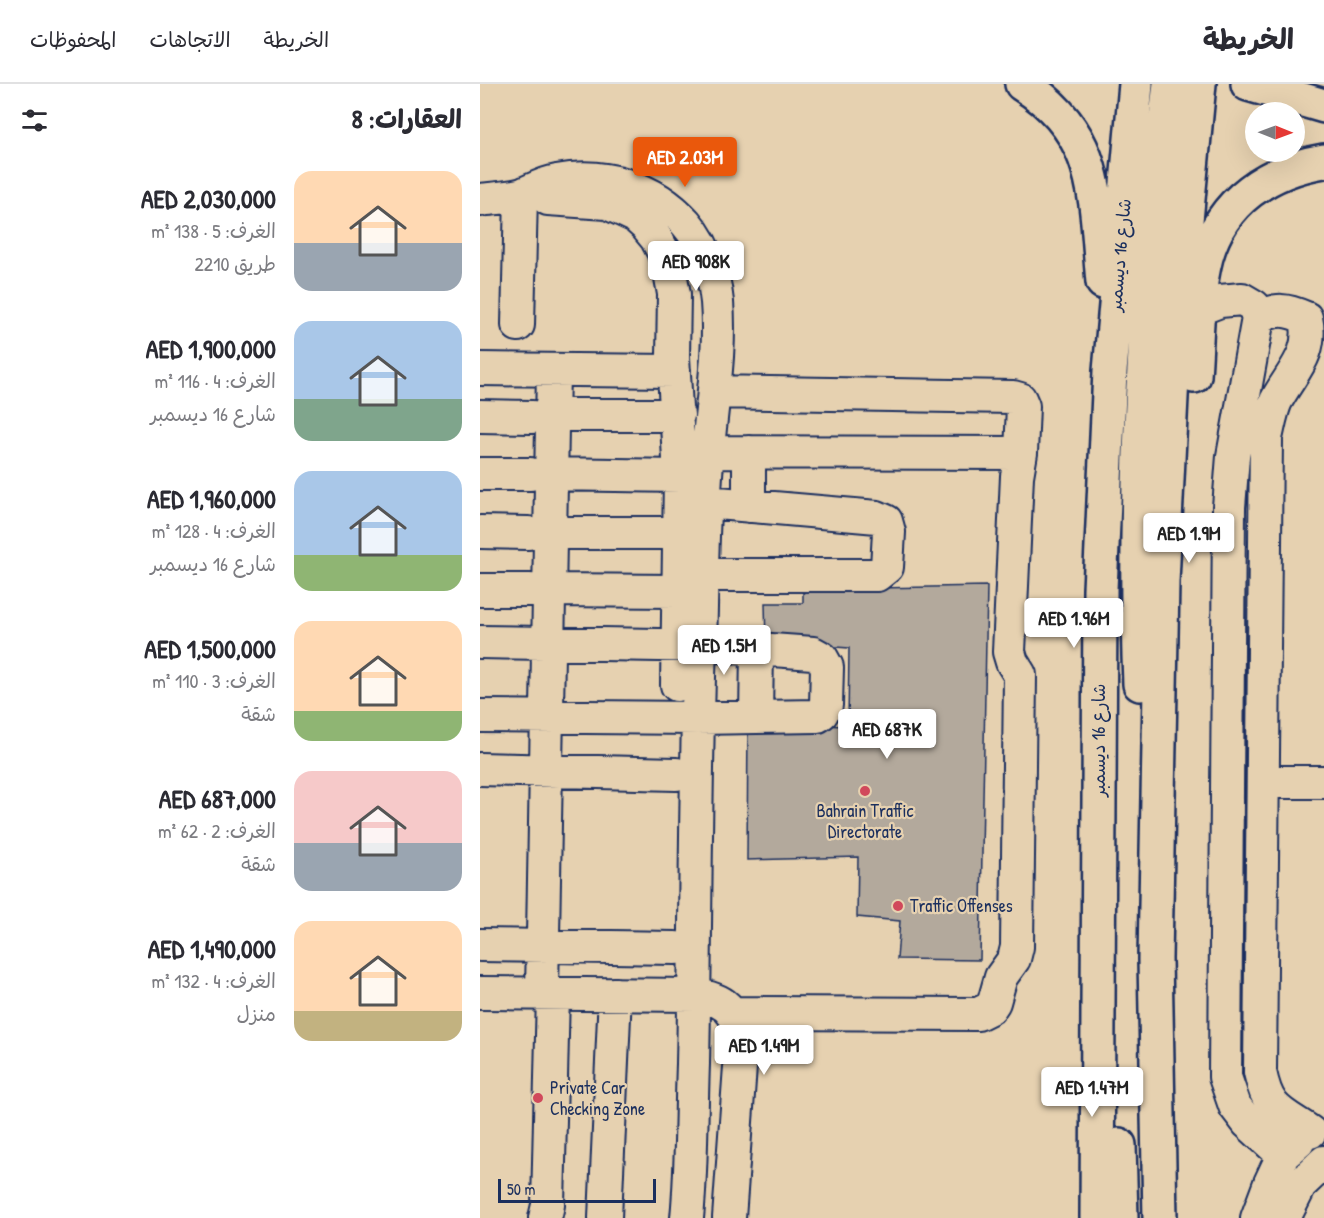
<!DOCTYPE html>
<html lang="ar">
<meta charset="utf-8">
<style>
:root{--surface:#fff;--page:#f2f2f3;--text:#2b2b33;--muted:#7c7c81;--line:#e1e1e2;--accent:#ea580c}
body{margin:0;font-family:"Patrick Hand","Playpen Sans Arabic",sans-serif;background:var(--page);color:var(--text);direction:rtl;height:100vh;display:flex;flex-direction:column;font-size:22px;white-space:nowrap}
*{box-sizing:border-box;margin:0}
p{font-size:20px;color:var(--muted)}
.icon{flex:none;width:33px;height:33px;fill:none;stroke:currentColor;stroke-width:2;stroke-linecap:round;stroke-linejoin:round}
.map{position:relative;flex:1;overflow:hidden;direction:ltr}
.details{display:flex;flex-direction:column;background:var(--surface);width:480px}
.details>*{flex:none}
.needle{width:39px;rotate:91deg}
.controls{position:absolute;left:765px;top:18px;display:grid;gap:12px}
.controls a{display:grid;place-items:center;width:60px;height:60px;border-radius:50%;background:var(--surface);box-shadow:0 6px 24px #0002;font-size:30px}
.scale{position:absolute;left:18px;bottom:15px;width:158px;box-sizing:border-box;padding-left:6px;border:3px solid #1b2f5e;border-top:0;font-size:16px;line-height:21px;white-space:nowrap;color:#1b2f5e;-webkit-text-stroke:4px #e6d1b0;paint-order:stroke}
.price{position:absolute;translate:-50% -51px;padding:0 14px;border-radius:6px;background:#fff;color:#222;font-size:20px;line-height:39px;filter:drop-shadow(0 2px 3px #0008)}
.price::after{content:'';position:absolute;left:50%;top:36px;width:18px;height:14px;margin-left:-9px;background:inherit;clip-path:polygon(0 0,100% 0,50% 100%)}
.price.selected{background:var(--accent);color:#fff}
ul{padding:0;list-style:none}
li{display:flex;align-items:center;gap:18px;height:150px;padding:0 18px}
li span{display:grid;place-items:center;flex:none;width:168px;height:120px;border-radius:18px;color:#555}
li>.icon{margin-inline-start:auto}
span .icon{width:72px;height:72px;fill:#fffc;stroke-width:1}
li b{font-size:26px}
h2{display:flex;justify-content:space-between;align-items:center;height:72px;padding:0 18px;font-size:26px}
header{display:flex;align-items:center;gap:36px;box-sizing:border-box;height:84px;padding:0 30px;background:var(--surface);border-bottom:2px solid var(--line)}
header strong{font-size:28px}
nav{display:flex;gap:33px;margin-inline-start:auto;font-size:21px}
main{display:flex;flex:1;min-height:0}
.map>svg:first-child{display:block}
.building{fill:#b3a99c;stroke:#1b2f5e;stroke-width:1.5}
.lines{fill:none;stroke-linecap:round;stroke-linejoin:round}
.minor-casing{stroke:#1b2f5e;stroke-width:36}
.major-casing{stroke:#1b2f5e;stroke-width:38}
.minor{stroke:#e6d1b0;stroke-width:32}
.major{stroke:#e6d1b0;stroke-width:33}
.poi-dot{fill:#d1495b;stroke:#e6d1b0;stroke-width:2}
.labels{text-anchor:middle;stroke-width:4.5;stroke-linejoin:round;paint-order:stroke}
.street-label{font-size:18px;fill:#1b2f5e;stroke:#e6d1b0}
.poi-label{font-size:18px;fill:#1b2f5e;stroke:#e6d1b0;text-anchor:start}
</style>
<header>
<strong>الخريطة</strong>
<nav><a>الخريطة</a><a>الاتجاهات</a><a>المحفوظات</a></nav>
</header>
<main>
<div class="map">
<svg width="844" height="1134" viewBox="0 0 844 1134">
<rect width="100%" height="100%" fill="#e6d1b0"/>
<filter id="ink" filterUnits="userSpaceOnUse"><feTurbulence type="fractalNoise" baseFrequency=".0167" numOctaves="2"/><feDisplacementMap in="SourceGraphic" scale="12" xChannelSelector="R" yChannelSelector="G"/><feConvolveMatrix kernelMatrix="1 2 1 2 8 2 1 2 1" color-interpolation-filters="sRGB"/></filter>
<g filter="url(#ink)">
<path class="building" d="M507,502L500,876L417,875L420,837L377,833L378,773L267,776L268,639L368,642L369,564L286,558L285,519H323V509L340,505Z"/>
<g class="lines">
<defs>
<path id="minor" d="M68,115L127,119L155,132L166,142L176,154L183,167L190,188L194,210L193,273L200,392L197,601
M0,116C13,114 30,114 43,110C54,105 64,99 77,97C124,88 174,103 206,139C225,161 234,189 237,218C241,267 232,316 228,365C222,430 222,496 220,562C215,701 216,841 213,980C211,1031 212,1083 207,1134
M719,225L740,217L762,215L774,222L778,234L753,372L749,423L745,993L755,1022L768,1039L803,1071
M778,234C797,224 806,225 826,234C834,270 812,287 796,317C791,328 789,342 786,354L780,988C788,1027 799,1027 830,1048
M38,241L41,111
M0,285L194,287
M234,308L533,313L540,315L543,322L541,369L537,392L529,568L532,578L540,591L537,863L534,875L521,893L514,918L510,924L498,930L253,929
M72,331H198
M0,332L52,333
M228,368L541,369
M0,390H50
M71,390L200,392
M204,416L397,433L406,437L409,448L407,483L397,491H222
M269,422V368
M0,448L48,449
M70,449H198
M0,506H50
M69,506L198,507
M0,558L236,562L333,569L342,574L347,583L346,621L342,629L338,632L218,634L0,632
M276,633L277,565
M0,685L196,690
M783,698H844
M0,861L195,864
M0,909L214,911C243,914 257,926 262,955L249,1134
M62,909L73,286
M65,1134L68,1121L73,909
M125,1134L135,910
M777,1134L790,1099L803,1071L818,1058
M804,1134L821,1100L844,1078"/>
<path id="major" d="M542,0C621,49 615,115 623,198
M768,0L844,22
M714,292C717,253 716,211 726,173C742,116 789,86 844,77
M660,600C652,400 666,199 690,0
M639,1061L641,1134
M617,1134L620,505L630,287L656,0
M680,1134L675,875L682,498L695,231L705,147L719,0"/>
</defs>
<use href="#minor" class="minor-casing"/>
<use href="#major" class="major-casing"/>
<use href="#minor" class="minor"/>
<use href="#major" class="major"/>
</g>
</g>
<g class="poi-dot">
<circle cx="385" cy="707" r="6"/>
<circle cx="418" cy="822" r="6"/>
<circle cx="58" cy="1014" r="6"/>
</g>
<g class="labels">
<g class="street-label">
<text transform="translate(640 171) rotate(-85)" y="6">شارع 16 ديسمبر</text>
<text transform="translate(619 656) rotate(-90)" y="6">شارع 16 ديسمبر</text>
</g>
<g class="poi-label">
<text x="385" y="733" text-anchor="middle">Bahrain Traffic<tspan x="385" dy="21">Directorate</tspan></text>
<text x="430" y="828">Traffic Offenses</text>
<text x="70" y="1010">Private Car<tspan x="70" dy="21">Checking Zone</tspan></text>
</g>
</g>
</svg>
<div class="controls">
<a><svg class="needle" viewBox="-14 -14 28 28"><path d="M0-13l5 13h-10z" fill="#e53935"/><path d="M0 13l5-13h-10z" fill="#7c7c81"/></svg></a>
</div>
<div class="scale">50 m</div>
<b class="price selected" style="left:205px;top:104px">AED 2.03M</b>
<b class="price" style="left:216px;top:208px">AED 908K</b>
<b class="price" style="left:709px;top:480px">AED 1.9M</b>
<b class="price" style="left:594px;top:565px">AED 1.96M</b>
<b class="price" style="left:244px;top:592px">AED 1.5M</b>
<b class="price" style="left:407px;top:676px">AED 687K</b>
<b class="price" style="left:284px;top:992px">AED 1.49M</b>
<b class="price" style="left:612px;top:1034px">AED 1.47M</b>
</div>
<section class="details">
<h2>العقارات: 8<svg class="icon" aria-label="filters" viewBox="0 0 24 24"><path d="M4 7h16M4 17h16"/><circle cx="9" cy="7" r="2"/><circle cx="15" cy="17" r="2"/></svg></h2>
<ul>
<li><span style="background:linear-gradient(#ffd9b3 60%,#9aa5b1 0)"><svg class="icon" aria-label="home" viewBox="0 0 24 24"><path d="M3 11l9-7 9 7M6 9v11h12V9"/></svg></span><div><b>AED 2,030,000</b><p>الغرف: 5 · 138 m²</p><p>طريق 2210</p></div></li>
<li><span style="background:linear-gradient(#a9c7e8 65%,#7fa58c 0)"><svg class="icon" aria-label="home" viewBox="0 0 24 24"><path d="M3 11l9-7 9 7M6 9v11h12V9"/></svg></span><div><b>AED 1,900,000</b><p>الغرف: 4 · 116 m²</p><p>شارع 16 ديسمبر</p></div></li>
<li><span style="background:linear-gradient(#a9c7e8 70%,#8fb573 0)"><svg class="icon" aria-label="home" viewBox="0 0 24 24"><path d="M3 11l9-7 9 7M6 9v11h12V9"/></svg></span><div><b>AED 1,960,000</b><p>الغرف: 4 · 128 m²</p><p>شارع 16 ديسمبر</p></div></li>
<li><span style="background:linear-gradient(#ffd9b3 75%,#8fb573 0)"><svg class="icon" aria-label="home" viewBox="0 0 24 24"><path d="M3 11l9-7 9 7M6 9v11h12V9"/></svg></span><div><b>AED 1,500,000</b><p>الغرف: 3 · 110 m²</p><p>شقة</p></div></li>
<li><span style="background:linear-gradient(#f6c9c9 60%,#9aa5b1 0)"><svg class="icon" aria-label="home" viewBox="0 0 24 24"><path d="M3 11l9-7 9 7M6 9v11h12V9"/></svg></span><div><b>AED 687,000</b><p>الغرف: 2 · 62 m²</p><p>شقة</p></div></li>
<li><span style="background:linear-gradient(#ffd9b3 75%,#c2b280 0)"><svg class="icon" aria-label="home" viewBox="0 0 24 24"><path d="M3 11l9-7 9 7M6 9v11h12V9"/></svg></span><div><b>AED 1,490,000</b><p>الغرف: 4 · 132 m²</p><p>منزل</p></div></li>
</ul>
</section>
</main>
